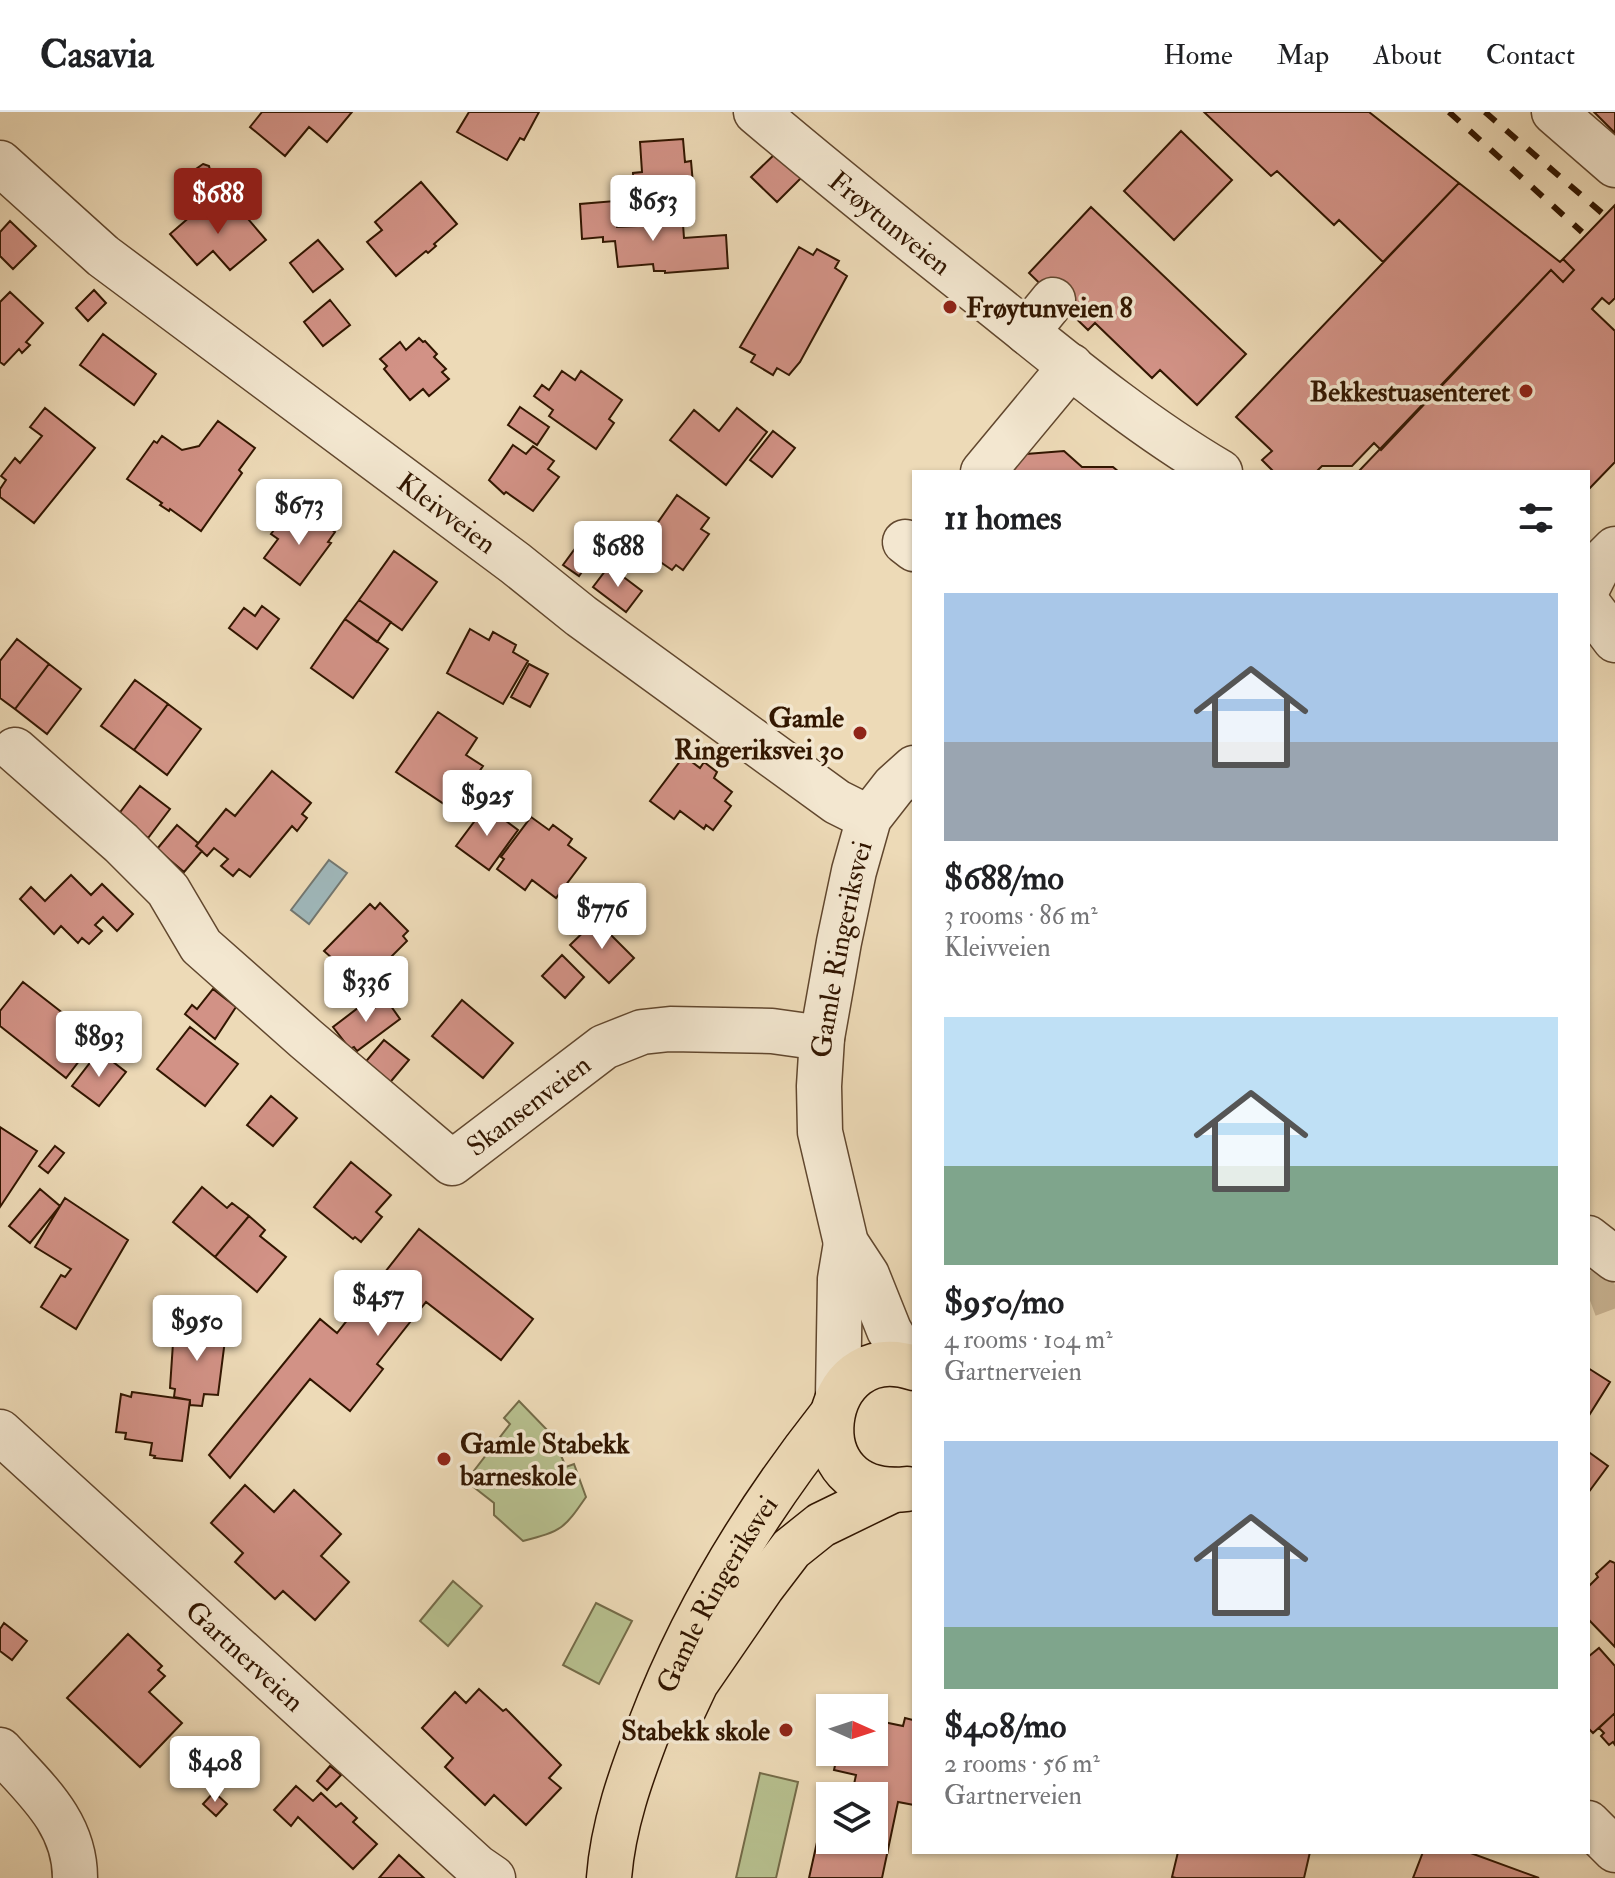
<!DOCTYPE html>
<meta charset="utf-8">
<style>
:root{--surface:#fff;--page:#f2f2f2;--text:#202124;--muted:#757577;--line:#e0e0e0;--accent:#8f2418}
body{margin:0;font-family:"IM FELL Double Pica",serif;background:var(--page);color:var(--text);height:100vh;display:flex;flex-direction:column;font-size:30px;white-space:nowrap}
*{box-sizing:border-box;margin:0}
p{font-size:26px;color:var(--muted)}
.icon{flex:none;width:44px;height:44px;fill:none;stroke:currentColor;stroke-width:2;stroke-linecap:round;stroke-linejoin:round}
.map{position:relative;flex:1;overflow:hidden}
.details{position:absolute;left:912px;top:358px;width:678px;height:1384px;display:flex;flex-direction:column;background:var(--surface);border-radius:0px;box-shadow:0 2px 6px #0004}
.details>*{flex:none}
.needle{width:52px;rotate:93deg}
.controls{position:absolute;left:816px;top:1582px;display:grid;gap:16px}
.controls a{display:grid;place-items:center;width:72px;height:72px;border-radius:0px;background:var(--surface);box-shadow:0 2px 6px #0004;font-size:40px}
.price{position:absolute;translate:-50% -68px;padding:0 18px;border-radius:8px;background:#fff;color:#222;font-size:26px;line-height:52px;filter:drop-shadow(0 2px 4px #0008)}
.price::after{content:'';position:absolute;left:50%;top:48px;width:24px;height:18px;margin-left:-12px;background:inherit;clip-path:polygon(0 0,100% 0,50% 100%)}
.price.on{background:var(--accent);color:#fff}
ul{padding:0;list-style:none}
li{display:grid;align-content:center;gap:16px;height:424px;padding:0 32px}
li span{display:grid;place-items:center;height:248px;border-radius:0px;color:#555}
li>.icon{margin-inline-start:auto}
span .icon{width:144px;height:144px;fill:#fffc;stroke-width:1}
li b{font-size:34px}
h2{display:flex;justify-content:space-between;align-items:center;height:96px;padding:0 32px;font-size:34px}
header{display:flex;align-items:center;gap:48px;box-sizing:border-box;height:112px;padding:0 40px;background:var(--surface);border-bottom:2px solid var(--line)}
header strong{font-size:38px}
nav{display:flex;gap:44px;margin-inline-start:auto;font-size:28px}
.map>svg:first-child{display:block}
.green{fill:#b7c08f;stroke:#746b48;stroke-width:2}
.water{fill:#9fb7ba;stroke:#737770;stroke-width:2}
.building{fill:#d29286;stroke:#321600;stroke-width:2;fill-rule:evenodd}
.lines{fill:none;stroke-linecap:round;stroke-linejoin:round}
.major-tunnel{stroke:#c8b392;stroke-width:44;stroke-dasharray:44 22;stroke-linecap:butt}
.minor-casing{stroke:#61472e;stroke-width:47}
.major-casing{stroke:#321600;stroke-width:47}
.minor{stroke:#f3e7d0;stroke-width:44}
.major{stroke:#eddab7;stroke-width:44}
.rail{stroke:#321600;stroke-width:6;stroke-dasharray:14 14;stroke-linecap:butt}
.poi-dot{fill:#8f2418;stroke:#f3e7d0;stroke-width:3}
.labels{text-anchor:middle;stroke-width:7;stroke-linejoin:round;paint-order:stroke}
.street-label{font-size:28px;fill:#321600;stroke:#f3e7d0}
.poi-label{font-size:28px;font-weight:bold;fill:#321600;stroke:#f3e7d0;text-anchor:end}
</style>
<header>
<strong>Casavia</strong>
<nav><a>Home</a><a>Map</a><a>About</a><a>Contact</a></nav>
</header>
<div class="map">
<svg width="1615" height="1766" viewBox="0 0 1615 1766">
<rect width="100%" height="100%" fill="#eddab7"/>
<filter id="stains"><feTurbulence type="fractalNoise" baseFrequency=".0025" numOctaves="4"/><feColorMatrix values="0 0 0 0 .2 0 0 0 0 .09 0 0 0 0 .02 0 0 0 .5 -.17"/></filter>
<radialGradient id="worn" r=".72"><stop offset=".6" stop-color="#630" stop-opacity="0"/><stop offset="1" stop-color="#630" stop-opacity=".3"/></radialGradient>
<path class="green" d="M519,1289L552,1323L566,1355L574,1352L586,1385C564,1417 562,1419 523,1429L494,1403V1391L466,1369L510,1312L504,1306Z
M453,1469L482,1494L448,1534L420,1509Z
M596,1491L632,1509L599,1572L563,1553Z
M760,1661L798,1670L776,1766H736Z"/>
<path class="water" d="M329,748L347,761L309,812L291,798Z"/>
<path class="building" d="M262,0H352L327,30L309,15L285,44L250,15Z
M469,0H539L524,28L520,26L507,48L457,20Z
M1204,0H1369L1459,71L1383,150L1339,108L1334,113L1277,59L1271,64Z
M1594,0H1615V21Z
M1181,19L1232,68L1174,128L1124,79Z
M683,27L685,50L691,49L693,72L687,73L690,112L646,113L644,83H634L633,61L642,60L640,30Z
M777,40L802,65L777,90L751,65Z
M203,52L209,54L211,62L205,67L198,65L196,57Z
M421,70L457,112L434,132L436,134L428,141L426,139L396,164L367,130L382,118L375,110Z
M1459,71L1560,150L1563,147L1574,158L1563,170L1551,158L1381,338L1374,331L1352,354H1322L1316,360H1274L1262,348L1272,339L1236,305Z
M615,89L617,115L683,112L684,126L726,123L728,156L665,161V159H654L653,152L618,155L615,129L603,130V125L582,127L580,92Z
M206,91L221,108L237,94L266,128L230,158L213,139L197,153L170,122Z
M1615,93V186L1609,192L1602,186L1592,197L1615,219V350L1588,378V360H1358L1551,158L1563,170L1574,158L1563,147Z
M1091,95L1246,242L1197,293L1160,258L1152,266L1095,211L1088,218L1029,161Z
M10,109L36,134L13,157L0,144V120Z
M318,128L343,157L313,180L290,151Z
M799,135L813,143L817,137L839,149L835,156L847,164L800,250L789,263L777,256L773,263L751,250L755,243L740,235Z
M94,178L106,191L88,209L76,196Z
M10,180L43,211L26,230L30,233L22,241L19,237L4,253L0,250V190Z
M330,188L350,213L323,234L304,210Z
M103,222L156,262L134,293L80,253Z
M419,226L423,230L425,229L437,242L434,245L446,257L442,260L449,267L429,284L423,277L410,288L384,257L387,254L380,247L400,230L406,238Z
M562,259L575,268L581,259L622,288L609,307L614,311L596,337L549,304L553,298L534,284L542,273L549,278Z
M520,295L549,315L537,333L508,313Z
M45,296L95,336L34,411L0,385V377L6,368L1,364L15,346L20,351L42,324L30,315Z
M737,296L767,320L726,373L670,328L694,298L719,319Z
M218,309L255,336L239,358L242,361L201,419L170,397L169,399L160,393L162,391L127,367L154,329L157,331L162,324L182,338L199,334Z
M773,319L795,336L772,365L750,348Z
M513,333L526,342L533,334L554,349L548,357L559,365L533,399L506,380L504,382L489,368Z
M1064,339L1082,355H1113L1119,360H1010L1026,342Z
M677,383L709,406L701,417L709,422L683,458L676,453L672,458L640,436Z
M286,402L293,407L295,405L310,416L317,407L335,420L328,430L331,431L300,473L264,446L278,427L271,422Z
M574,438L589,450L579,464L563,453Z
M394,439L437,470L402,518L359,488Z
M609,454L642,479L626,500L593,475Z
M359,488L391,510L377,530L345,507Z
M262,494L279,507L257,537L229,516L244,496L255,504Z
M345,507L388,537L353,586L311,556Z
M470,517L489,528L493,520L516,533L513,540L528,549L503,592L447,561Z
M17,527L49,552L15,597L0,586V549Z
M49,552L81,577L47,622L15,597Z
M529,552L548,562L530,595L511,585Z
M135,568L168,592L134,638L101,614Z
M168,592L201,617L167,663L134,638Z
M438,600L477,626L466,643L483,654L453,698L396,660Z
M684,644L700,656L704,650L717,660L714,666L732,680L725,689L731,694L713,718L706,713L704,717L680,699L674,707L650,689Z
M272,659L311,691L302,702L307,706L297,719L292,714L250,765L239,757L233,764L221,754L228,747L214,736L207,744L196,734L226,697L235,704Z
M140,674L170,697L148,726L118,703Z
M486,694L518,718L489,758L456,734Z
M531,705L549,718L553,713L572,727L568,733L586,746L556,786L532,768L525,778L497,757L504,747L501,745Z
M177,713L198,731L196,734L202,739L184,760L157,737Z
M71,763L91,783L102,772L133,802L117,819L103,805L95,813L102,819L89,832L82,826L78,831L61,814L54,822L20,787L31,775L45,789Z
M380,791L408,819L403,824L407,829L360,876L353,868L349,871L329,851L333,847L324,839L370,792L375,797Z
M596,808L634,846L609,871L570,833Z
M562,843L584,865L565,886L542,864Z
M23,870L96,927L66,966L0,914V899Z
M213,877L236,895L215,927L185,902L192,893L197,897Z
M386,887L400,907L357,939L354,935L350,937L333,915L367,889L373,897Z
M462,888L513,931L483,966L432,924Z
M190,915L238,952L205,994L157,957Z
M384,928L409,948L387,974L362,954Z
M99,939L126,960L99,994L72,974Z
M271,984L297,1006L273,1034L247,1013Z
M0,1015L37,1039L0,1095Z
M55,1034L64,1041L48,1061L39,1054Z
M351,1050L391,1083L376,1100L382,1105L361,1130L355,1125L353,1127L314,1095Z
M202,1075L227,1096L232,1091L249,1104L215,1145L173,1110Z
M40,1077L60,1094L30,1131L9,1114Z
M65,1086L128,1128L76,1217L41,1195L61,1163L65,1165L71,1157L35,1135Z
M249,1104L265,1118L260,1124L286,1145L257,1180L215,1145Z
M419,1117L533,1207L501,1248L426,1190L377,1252L383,1257L350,1299L310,1267L230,1366L209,1343L320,1207L337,1221Z
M179,1213L226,1220L218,1283L204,1282L202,1294L190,1293V1288L174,1285L175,1277L170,1276L173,1231L176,1232Z
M1588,1256L1610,1270L1588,1305Z
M132,1280L190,1288L182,1349L154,1346L155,1344L150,1343L152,1331L125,1327L126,1321L116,1320L121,1282L131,1285Z
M1590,1341L1608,1354L1588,1381V1342Z
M245,1373L274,1400L294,1378L341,1422L321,1444L349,1470L315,1508L283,1479L275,1487L235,1450L243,1441L211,1411Z
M1610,1449L1615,1451V1535L1588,1507V1475L1598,1465L1596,1462Z
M4,1511L27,1529L12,1548L0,1539V1517Z
M128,1522L162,1554L158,1558L165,1564L149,1580L182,1611L140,1655L67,1586Z
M1599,1536L1615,1554V1601L1593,1621L1588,1616V1545Z
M479,1577L503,1599L506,1597L561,1653L549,1666L561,1676L526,1713L494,1683L485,1693L445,1655L453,1646L422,1616L455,1580L466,1591Z
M1615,1601V1633L1613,1630L1609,1633L1601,1624L1604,1621L1599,1616Z
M905,1606L913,1608L914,1693L898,1690L882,1766H809L830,1672L853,1677L856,1663L834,1658L838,1640H874V1608L903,1614ZM830,1684H874V1728H830Z
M330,1654L341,1663L327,1678L317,1669Z
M296,1674L313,1689L321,1681L336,1695L341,1691L357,1706L353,1710L377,1732L353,1757L298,1705L291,1714L274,1698Z
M214,1680L227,1692L216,1704L203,1692Z
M1178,1740H1310L1304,1766H1176L1172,1765Z
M1423,1740H1468L1539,1766H1413Z
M399,1743L424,1766H379Z"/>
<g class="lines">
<path class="major-tunnel" d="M1588,1183L1615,1173"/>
<defs>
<g id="minor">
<path id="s1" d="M756,0C835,67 915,131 996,195C1068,253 1140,313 1220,360"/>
<path d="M1554,0L1615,53"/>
<path id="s2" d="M0,51L103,144L515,451L581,504L837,690L869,706"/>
<path d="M1027,220L1053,188"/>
<path d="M983,360L1071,254"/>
<path d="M905,430L914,437"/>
<path d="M1588,475L1599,453L1615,437"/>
<path d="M1588,492L1615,528"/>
<path id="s3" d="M15,638L121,731L168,778L201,834L306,927L452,1051L604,935L642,920L670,917L772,919L822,926"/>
<path d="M1588,1126L1615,1147"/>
<path id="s4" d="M910,1254L889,1218L867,1163L846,1131L820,1020L819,974L822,926L839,830L854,759L869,706L894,674L914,656"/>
<path d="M838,1284L840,1167L846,1131"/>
<path id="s5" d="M0,1320L477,1755L493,1766"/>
<path d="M0,1638C35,1677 75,1710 75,1766"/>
<path d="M1588,1711L1615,1738"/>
</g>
<g id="major">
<path d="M907,1377C793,1390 818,1223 914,1256"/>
<path d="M679,1607L696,1571L762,1475L791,1437L821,1413L893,1378"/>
<path id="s6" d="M609,1766C613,1713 631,1663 650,1614C693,1501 755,1400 830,1305"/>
</g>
</defs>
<use href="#minor" class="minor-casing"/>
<use href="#major" class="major-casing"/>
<use href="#minor" class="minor"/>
<use href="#major" class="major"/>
<path class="rail" d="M1449,0L1582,120
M1485,0L1602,101"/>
</g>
<g class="poi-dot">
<circle cx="950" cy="195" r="8"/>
<circle cx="1526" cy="279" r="8"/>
<circle cx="860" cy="621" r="8"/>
<circle cx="444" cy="1347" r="8"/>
<circle cx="786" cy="1618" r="8"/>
</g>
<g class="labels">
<g class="street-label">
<text dy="10" stroke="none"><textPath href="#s1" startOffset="174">Frøytunveien</textPath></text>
<text dy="10" stroke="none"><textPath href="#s2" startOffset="568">Kleivveien</textPath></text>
<text dy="10" stroke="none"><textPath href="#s4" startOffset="438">Gamle Ringeriksvei</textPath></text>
<text dy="10" stroke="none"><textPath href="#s3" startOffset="700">Skansenveien</textPath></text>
<text dy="10" stroke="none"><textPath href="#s6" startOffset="306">Gamle Ringeriksvei</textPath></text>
<text dy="10" stroke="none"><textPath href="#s5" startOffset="332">Gartnerveien</textPath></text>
</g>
<g class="poi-label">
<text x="966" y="205" text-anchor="start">Frøytunveien 8</text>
<text x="1510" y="289">Bekkestuasenteret</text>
<text x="844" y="615">Gamle<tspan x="844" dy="32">Ringeriksvei 30</tspan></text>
<text x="460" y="1341" text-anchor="start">Gamle Stabekk<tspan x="460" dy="32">barneskole</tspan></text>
<text x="770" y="1628">Stabekk skole</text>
</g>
</g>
<rect width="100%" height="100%" filter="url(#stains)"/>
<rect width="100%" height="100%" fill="url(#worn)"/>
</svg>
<div class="controls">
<a><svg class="needle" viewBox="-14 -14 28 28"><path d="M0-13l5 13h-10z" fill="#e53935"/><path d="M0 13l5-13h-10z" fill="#757577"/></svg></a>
<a><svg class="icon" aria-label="layers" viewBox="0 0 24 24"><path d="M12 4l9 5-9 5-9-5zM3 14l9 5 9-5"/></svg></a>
</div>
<b class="price on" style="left:218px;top:124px">$688</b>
<b class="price" style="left:653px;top:131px">$653</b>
<b class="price" style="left:299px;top:435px">$673</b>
<b class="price" style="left:618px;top:477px">$688</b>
<b class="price" style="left:487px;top:726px">$925</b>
<b class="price" style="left:602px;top:839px">$776</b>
<b class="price" style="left:366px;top:912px">$336</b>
<b class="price" style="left:99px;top:967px">$893</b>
<b class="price" style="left:378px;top:1226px">$457</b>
<b class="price" style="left:197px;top:1251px">$950</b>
<b class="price" style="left:215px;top:1692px">$408</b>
<section class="details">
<h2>11 homes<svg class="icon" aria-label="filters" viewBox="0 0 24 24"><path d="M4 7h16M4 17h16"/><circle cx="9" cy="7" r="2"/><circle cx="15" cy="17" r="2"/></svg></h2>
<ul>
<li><span style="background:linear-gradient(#a9c7e8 60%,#9aa5b1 0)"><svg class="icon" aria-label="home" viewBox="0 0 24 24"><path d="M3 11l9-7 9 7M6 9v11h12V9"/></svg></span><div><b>$688/mo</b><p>3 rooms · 86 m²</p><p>Kleivveien</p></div></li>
<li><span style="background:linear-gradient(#bfe0f5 60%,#7fa58c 0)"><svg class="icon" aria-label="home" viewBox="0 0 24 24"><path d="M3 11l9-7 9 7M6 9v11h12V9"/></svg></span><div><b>$950/mo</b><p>4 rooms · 104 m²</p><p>Gartnerveien</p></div></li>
<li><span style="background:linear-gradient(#a9c7e8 75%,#7fa58c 0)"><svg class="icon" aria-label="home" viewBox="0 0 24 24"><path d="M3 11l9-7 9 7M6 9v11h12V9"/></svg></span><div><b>$408/mo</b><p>2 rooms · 56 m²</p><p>Gartnerveien</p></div></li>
</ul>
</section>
</div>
